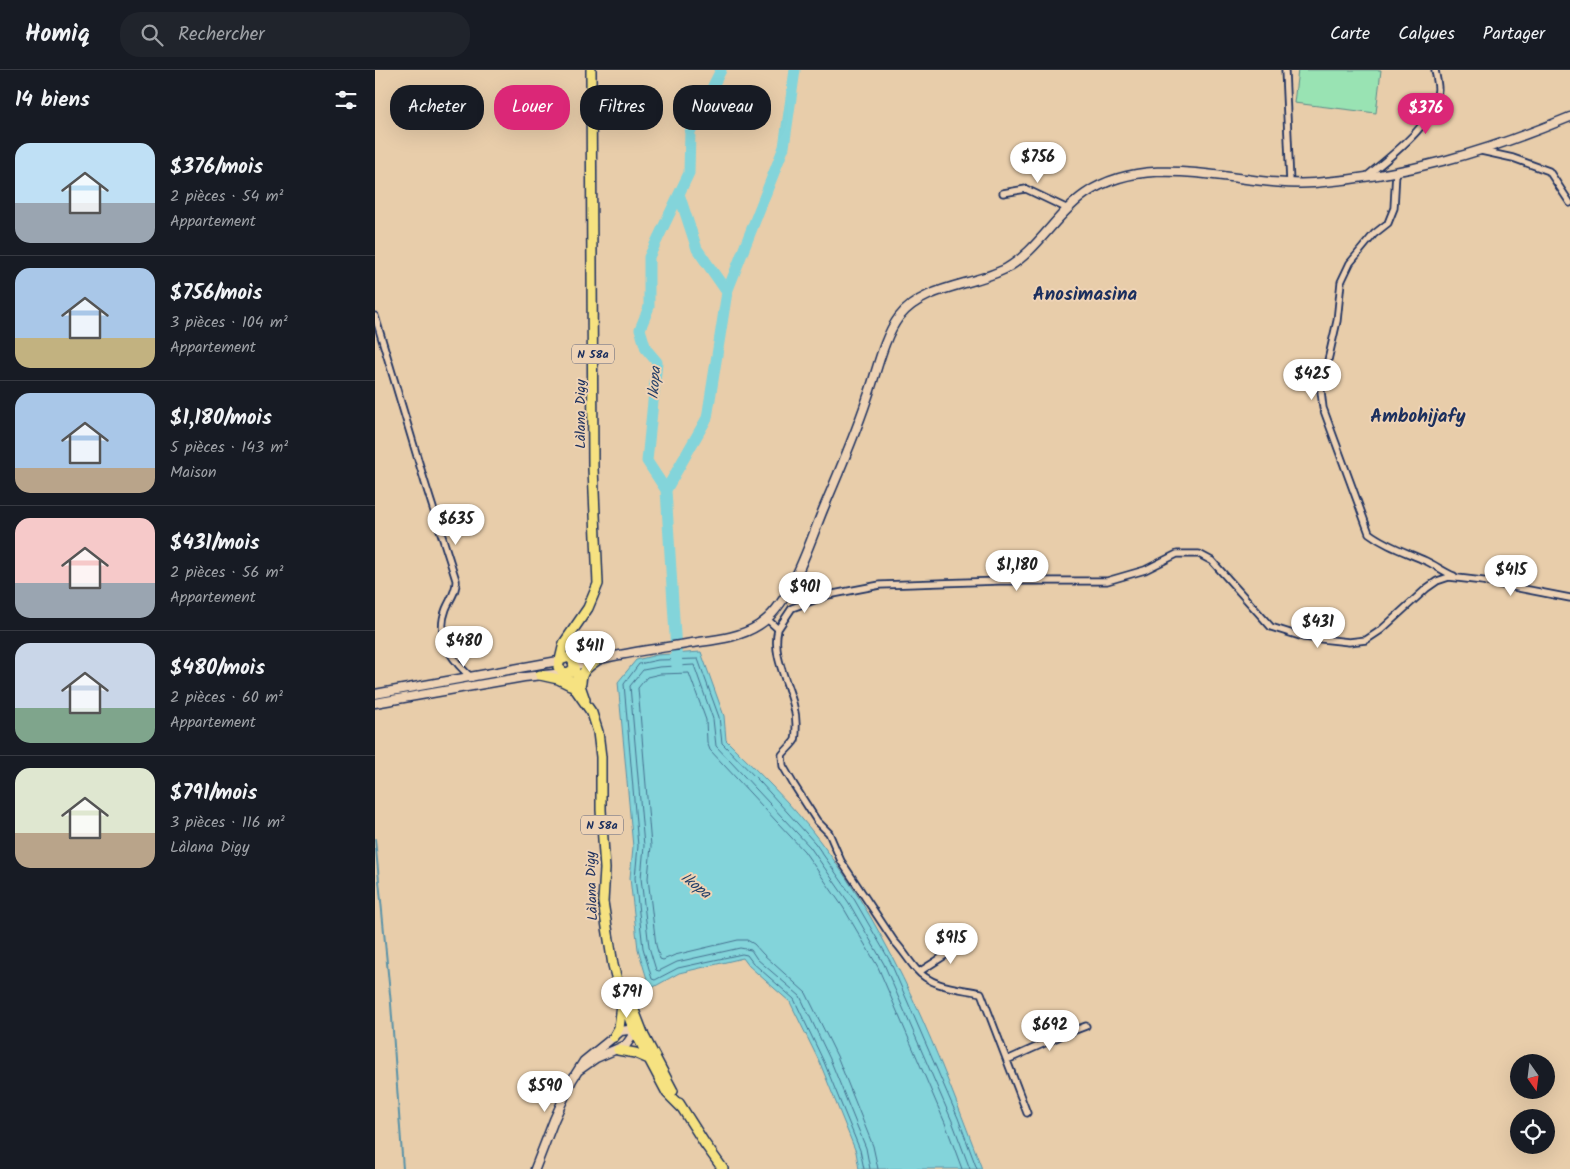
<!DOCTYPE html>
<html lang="fr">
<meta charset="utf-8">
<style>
:root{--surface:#171b24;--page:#20242c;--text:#f1f3f6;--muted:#9ea1a6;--line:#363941;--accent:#db2777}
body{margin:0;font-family:Kalam,sans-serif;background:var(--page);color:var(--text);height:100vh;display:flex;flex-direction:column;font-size:19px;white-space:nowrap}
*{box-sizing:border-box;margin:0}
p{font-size:16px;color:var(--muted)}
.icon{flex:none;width:28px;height:28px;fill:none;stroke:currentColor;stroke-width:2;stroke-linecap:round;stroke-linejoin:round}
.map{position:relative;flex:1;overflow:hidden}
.sheet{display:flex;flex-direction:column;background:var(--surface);width:375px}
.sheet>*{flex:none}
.guide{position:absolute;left:15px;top:15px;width:475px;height:45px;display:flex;gap:10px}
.needle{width:32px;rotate:166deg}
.controls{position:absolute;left:1135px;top:984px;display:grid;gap:10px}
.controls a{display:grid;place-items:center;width:45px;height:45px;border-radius:50%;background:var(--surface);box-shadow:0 5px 20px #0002;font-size:25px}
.price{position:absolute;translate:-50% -42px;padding:0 11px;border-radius:18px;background:#fff;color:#222;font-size:16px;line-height:32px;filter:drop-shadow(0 1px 2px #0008)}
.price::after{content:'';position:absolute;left:50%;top:30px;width:15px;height:11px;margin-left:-8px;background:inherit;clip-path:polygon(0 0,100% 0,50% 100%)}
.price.active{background:var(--accent);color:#fff}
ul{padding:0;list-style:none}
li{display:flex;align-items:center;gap:15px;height:125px;padding:0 15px}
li+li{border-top:1px solid var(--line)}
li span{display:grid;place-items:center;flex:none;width:140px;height:100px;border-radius:15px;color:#555}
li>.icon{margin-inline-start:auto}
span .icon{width:60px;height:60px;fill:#fffc;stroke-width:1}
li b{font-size:21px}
h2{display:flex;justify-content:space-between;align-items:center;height:60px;padding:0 15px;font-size:21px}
.chip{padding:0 18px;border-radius:20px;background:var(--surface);box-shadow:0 5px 20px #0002;font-size:18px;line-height:45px}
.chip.active{background:var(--accent);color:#fff}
header{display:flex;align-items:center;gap:30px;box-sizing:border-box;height:70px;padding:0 25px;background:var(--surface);border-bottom:1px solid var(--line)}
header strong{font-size:24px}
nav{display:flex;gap:28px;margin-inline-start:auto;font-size:18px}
.search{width:350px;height:45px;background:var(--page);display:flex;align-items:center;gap:12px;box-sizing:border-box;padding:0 18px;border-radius:20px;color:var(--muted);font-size:19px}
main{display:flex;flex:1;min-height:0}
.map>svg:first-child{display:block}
.green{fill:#99e3b3;stroke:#5a8988}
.water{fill:#83d4da;stroke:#5992a8}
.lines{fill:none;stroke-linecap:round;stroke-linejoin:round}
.shore{stroke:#457190;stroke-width:1}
.stream{stroke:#5992a8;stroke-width:2}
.river{stroke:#83d4da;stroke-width:11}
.street-casing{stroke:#1b2f5e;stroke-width:9}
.secondary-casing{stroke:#1b2f5e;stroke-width:11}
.primary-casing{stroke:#1b2f5e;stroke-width:12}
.street{stroke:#eed3b5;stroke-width:5.5}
.secondary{stroke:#eed3b5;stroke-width:8}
.primary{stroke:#f6e281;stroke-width:9}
.labels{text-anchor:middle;stroke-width:4;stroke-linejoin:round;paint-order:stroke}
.shield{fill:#eed3b5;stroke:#5a6078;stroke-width:1}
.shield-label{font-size:12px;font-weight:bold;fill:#1b2f5e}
.street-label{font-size:14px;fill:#1b2f5e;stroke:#eed3b5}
.water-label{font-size:15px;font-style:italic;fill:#25406a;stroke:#eed3b5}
.district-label{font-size:19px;font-weight:bold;fill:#1b2f5e;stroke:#eed3b5}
</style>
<header>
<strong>Homiq</strong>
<div class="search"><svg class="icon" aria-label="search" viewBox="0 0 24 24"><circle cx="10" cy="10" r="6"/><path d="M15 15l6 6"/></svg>Rechercher</div>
<nav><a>Carte</a><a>Calques</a><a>Partager</a></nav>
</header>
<main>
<section class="sheet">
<h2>14 biens<svg class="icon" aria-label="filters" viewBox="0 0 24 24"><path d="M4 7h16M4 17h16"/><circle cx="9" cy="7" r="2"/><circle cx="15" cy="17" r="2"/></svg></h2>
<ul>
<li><span style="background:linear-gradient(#bfe0f5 60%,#9aa5b1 0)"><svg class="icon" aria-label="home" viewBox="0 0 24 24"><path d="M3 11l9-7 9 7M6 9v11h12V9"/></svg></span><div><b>$376/mois</b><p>2 pièces · 54 m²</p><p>Appartement</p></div></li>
<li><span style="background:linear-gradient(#a9c7e8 70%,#c2b280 0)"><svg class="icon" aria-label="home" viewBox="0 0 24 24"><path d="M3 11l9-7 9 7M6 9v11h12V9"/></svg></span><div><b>$756/mois</b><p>3 pièces · 104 m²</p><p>Appartement</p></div></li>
<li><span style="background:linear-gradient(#a9c7e8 75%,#b9a48a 0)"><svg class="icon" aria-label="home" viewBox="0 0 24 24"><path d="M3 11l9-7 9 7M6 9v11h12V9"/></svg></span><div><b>$1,180/mois</b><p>5 pièces · 143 m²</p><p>Maison</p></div></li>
<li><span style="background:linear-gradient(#f6c9c9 65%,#9aa5b1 0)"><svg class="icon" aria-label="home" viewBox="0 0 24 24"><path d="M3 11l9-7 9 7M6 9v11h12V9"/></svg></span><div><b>$431/mois</b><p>2 pièces · 56 m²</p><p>Appartement</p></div></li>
<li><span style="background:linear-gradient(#c9d6e8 65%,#7fa58c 0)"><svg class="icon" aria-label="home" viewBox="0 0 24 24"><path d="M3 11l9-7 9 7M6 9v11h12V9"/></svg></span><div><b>$480/mois</b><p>2 pièces · 60 m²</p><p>Appartement</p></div></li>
<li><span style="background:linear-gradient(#dfe7d0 65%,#b9a48a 0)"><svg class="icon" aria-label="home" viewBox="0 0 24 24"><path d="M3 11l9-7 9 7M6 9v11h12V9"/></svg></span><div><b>$791/mois</b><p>3 pièces · 116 m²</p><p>Làlana Digy</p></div></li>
</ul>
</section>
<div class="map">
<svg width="1195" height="1099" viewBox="0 0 1195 1099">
<rect width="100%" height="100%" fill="#e8cdaa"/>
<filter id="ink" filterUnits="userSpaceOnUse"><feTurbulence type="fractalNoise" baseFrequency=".02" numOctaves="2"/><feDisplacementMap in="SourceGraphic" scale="10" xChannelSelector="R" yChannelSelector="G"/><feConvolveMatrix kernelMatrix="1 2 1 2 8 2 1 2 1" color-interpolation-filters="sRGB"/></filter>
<g filter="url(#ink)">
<path class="green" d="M923,0H1006L1001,43L919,33Z"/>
<path class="water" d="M326,582L349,646L351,670C383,702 417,734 444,770C519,867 564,985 607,1099H484L481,1082L445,993L415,932L374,896L368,888L304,903L275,919L263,879L255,808L258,777L243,612L261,590L282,585Z"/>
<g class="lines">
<path class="shore" d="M489,1099L485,1080L449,992L419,929L378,893L372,885L367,884L303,898L280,910L277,909L268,878L260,808L263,776L249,614L264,594L283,590L323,589L344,647L347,673L386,713L440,773L479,829L515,891L583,1048L602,1099
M495,1099L491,1078L455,989L425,926L382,889L376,880L365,878L302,892L284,901L281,900L274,877L266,808L269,776L255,616L268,600L284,597L319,595L338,649L341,676L435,777L474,833L509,894L577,1051L595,1099
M503,1099L498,1076L462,986L431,923L388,884L379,874L372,870H363L300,885L288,890L285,889L281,875L273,808L276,776L263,618L272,607L285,604L314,603L331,650L332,672L335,680L429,781L468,837L503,897L570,1053L587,1099"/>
<path class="stream" d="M0,769L16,934L28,1099"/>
<path class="river" d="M304,124L322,179L352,222
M291,420L332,348L352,222L409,77L420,0
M302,597L291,420L272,391L282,292L271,279L265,259L274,237V187L314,103L315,62L346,0"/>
<defs>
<path id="street" d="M910,0L915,113
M1106,81L1138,88L1174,101L1195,133
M1021,102L1019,138L1013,153L999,164L975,193L966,212L962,251L946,321L948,338L994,463C1011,476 1031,482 1051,491C1060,495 1069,502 1079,506
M991,107C1015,86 1061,54 1063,19C1063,13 1061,6 1060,0
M628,123L651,119L693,139
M0,246L50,413L81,510C82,521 75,529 71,539C60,567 76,590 97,608
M420,505C437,507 438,519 453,525
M392,549L403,559C395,594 423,623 421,658C421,661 421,667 420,670C417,675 411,680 407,685L408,696L419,715L442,751L454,763L466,791L519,871C528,880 533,890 541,899C557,918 584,918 606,923L652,1043
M403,559L417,538L453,525L505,515L624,511H732L770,500L802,484H824L837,491L896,557L928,567L974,572L991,570L1006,560L1052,518L1062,511L1074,507L1108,511L1195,528
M544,902L580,879L592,866
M632,990L690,964L711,956"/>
<path id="secondary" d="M199,596C236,585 273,580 311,574C335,570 363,569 384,555C417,534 435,470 450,435C465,400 480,365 492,329C501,305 508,268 524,247C549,215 599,216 632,198C663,180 681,144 710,124C778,78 865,118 939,113C1030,106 1111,82 1195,47
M0,624L183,591
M0,633L149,607L189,603
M204,1000L221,988L251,975L262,959
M160,1099L179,1050L197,1010L209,991L246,961L253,960L262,964"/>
<path id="primary" d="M185,590L189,573L213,538L223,514L218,398L216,0
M199,598L210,630
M189,603L195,602L199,598L198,591L194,587L185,590L183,597L189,603L217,643L223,662L226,687V740L230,799L228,832L238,895L247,929L258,958L274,989L292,1023L307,1038
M165,605L183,609L195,615
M206,613C206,599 215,596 225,588
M250,917L269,966L298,1021
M239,967L244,958L247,935
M243,980L260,983L274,989
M304,1033L330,1074L348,1099"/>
</defs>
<use href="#street" class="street-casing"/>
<use href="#secondary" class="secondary-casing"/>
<use href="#primary" class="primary-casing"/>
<use href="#street" class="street"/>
<use href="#secondary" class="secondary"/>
<use href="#primary" class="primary"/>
</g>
</g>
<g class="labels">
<g class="shield">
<rect x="197" y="274.5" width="42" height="19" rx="4"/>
<rect x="206" y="745.5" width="42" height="19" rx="4"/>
</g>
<g class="shield-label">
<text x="218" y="288">N 58a</text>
<text x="227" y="759">N 58a</text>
</g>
<g class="street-label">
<text transform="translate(205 344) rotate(-90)" y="5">Làlana Digy</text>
<text transform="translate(216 816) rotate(-92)" y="5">Làlana Digy</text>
</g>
<g class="water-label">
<text transform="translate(279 313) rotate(-86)" y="5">Ikopa</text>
<text transform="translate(321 815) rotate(38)" y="5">Ikopa</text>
</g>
<g class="district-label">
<text x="710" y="230">Anosimasina</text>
<text x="1043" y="352">Ambohijafy</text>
</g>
</g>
</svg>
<div class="controls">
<a><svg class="needle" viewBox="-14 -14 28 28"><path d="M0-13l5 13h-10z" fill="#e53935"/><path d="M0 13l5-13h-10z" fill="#9ea1a6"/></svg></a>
<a><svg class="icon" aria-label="locate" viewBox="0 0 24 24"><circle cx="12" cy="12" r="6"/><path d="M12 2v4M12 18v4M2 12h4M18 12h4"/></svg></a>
</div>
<b class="price active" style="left:1051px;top:65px">$376</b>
<b class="price" style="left:663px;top:114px">$756</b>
<b class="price" style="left:937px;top:331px">$425</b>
<b class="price" style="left:81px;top:476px">$635</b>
<b class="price" style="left:642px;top:522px">$1,180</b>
<b class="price" style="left:1136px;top:527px">$415</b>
<b class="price" style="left:430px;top:544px">$901</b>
<b class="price" style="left:943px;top:579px">$431</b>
<b class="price" style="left:89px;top:598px">$480</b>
<b class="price" style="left:215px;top:603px">$411</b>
<b class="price" style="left:576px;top:895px">$915</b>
<b class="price" style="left:252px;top:949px">$791</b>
<b class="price" style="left:675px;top:982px">$692</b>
<b class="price" style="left:170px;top:1043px">$590</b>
<div class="guide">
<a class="chip">Acheter</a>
<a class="chip active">Louer</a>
<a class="chip">Filtres</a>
<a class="chip">Nouveau</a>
</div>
</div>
</main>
